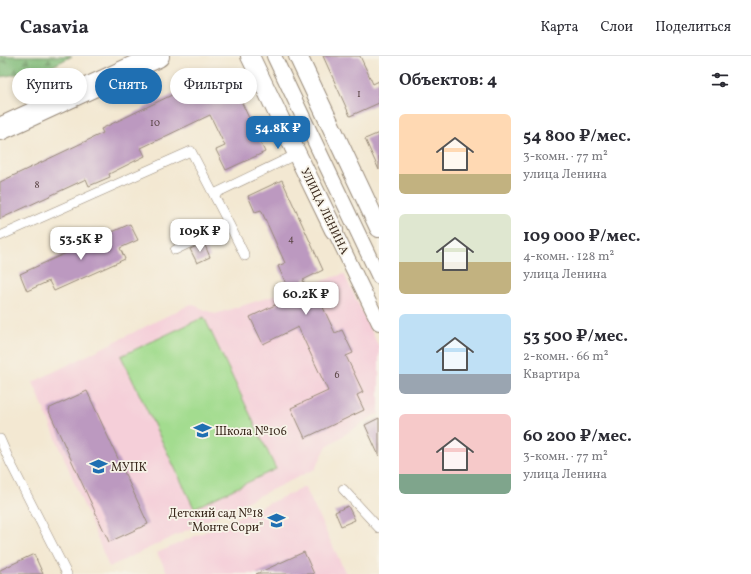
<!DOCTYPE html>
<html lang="ru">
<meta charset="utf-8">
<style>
:root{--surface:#fff;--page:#f7f7f7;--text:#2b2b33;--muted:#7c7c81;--line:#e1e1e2;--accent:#1f6fb2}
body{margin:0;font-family:Vollkorn,serif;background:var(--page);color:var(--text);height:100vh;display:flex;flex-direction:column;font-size:15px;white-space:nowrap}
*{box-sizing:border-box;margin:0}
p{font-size:13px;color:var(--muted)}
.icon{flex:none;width:22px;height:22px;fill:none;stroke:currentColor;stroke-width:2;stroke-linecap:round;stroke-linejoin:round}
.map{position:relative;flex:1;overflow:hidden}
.details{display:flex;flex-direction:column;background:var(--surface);width:372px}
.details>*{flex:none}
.banner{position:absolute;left:12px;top:12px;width:307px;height:36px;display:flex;gap:8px}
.price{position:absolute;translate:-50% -34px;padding:0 9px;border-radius:8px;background:#fff;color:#222;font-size:13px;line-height:26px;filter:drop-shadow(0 1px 2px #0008)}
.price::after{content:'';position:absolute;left:50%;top:24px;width:12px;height:9px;margin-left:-6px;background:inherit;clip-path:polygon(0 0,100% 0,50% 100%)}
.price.selected{background:var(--accent);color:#fff}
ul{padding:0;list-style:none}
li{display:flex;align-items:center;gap:12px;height:100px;padding:0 20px}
li span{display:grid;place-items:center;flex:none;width:112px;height:80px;border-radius:6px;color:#555}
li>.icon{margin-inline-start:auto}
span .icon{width:48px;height:48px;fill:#fffc;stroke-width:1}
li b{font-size:17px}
h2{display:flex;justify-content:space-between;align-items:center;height:48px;padding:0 20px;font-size:17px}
.pill{padding:0 14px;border-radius:18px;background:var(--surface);box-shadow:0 2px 6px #0003;font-size:14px;line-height:36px}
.pill.selected{background:var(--accent);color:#fff}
header{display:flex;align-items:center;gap:24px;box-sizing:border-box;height:56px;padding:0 20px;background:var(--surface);border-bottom:1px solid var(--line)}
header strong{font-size:19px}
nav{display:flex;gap:22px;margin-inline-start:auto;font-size:14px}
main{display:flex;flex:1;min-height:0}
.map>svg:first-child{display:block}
.built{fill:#f5cfd9}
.forest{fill:url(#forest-firs);stroke:#5e734c}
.green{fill:#a3dc8f;stroke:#6f8356}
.building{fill:#bc99c0}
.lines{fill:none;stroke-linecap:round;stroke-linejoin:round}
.service-casing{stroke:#978978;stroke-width:10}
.pedestrian-casing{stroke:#978978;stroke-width:16}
.minor-casing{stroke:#978978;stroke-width:20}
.tertiary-casing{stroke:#978978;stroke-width:24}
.service{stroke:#fff;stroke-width:9}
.pedestrian{stroke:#fff;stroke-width:14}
.minor{stroke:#fff;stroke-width:18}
.tertiary{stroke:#fff;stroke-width:22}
.labels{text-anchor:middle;stroke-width:3.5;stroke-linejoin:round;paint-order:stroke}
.number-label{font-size:10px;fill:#5b4646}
.street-label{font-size:12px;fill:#3b2a1e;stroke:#f7f3e8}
.poi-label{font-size:12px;fill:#3b2a1e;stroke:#f7f3e8;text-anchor:start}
</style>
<header>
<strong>Casavia</strong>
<nav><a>Карта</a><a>Слои</a><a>Поделиться</a></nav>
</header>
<main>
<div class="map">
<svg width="379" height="518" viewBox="0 0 379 518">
<defs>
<pattern id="forest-firs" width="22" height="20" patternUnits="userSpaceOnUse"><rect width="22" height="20" fill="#82bc7a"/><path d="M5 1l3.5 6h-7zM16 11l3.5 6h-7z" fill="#6c9963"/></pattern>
</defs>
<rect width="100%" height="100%" fill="#f7f3e8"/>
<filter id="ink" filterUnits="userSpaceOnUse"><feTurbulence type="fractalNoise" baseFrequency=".025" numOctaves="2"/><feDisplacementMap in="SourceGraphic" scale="8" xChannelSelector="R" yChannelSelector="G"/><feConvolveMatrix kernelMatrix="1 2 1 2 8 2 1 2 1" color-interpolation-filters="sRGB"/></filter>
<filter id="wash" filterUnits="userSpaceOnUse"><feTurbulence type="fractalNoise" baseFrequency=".012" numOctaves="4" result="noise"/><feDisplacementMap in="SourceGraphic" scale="16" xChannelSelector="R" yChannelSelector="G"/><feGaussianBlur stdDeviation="0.9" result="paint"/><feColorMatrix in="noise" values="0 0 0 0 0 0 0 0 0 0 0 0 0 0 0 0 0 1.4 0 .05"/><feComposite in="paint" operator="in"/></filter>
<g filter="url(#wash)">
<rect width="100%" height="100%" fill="#f3e8d2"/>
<path class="built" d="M344,218L379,291V358L372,361L327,390L315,413L109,511L33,326L191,248L215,258Z
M305,431L346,518H168L157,497Z"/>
<path class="forest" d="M0,0H72L47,13L0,21Z"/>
<path class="green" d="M204,261L276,413L194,452L121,300Z"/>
<g id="blocks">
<path class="building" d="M323,0H360L373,28L379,25V47L350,60Z
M226,13L265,96L226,114L216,94L225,90L210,59L141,92L145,100L109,118L110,121L89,130L86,123L0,163V126L103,77L101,73Z
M379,77V114L365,83Z
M282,124L323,214L303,224L314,248L320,245L335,277L342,274L353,297L346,300L363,336L357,339L364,354L305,382L291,352L328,335L298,271L263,288L250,261L292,241L278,210L285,207L261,154L255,156L248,140Z
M130,168L138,184L120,192L125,203L54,235L49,225L27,235L20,218Z
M204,187L210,201L197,207L190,193Z
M87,335L148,468L109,486L48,353Z
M379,362V400L365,369Z
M348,450L355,464L341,470L335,456Z
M304,496L314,518H256Z
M34,498L43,518H0V514Z"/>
</g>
</g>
<g filter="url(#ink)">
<use href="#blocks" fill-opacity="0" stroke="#978978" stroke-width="1"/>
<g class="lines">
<defs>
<path id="service" d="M214,138L297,98
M0,180L191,95L229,168
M175,194L229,168L245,200
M0,383L10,406L67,518
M343,433L379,472"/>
<path id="pedestrian" d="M274,0L379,221
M334,174L379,267"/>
<path id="minor" d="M250,0L297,98L334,174
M298,0L379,172"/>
<path id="tertiary" d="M0,73L158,0"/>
</defs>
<use href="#service" class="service-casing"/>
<use href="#pedestrian" class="pedestrian-casing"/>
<use href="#minor" class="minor-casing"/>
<use href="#tertiary" class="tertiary-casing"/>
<use href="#service" class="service"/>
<use href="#pedestrian" class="pedestrian"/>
<use href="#minor" class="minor"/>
<use href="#tertiary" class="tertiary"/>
</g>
</g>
<defs>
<symbol id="school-bare" viewBox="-9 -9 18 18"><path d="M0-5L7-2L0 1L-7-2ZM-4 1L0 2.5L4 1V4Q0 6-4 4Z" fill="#1f6fb2" stroke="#f7f3e8" stroke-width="2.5" paint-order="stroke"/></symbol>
</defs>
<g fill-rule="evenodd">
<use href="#school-bare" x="190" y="362" width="25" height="25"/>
<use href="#school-bare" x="86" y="398" width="25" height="25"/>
<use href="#school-bare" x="264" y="452" width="25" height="25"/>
</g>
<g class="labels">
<g class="number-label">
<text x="359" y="41">1</text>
<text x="155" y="70">10</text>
<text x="37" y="132">8</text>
<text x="291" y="186">4</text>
<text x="337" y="322">6</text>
</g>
<g class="street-label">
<text transform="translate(325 155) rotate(64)" y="4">УЛИЦА ЛЕНИНА</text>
</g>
<g class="poi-label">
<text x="215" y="379">Школа №106</text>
<text x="111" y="415">МУПК</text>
<text x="263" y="461" text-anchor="end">Детский сад №18<tspan x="263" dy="14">"Монте Сори"</tspan></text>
</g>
</g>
</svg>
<b class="price selected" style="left:278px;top:94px">54.8K ₽</b>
<b class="price" style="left:200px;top:197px">109K ₽</b>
<b class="price" style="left:81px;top:205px">53.5K ₽</b>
<b class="price" style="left:306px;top:260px">60.2K ₽</b>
<div class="banner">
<a class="pill">Купить</a>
<a class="pill selected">Снять</a>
<a class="pill">Фильтры</a>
</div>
</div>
<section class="details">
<h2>Объектов: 4<svg class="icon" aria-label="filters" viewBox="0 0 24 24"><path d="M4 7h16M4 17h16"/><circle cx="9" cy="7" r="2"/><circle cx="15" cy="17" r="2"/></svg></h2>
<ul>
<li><span style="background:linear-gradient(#ffd9b3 75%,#c2b280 0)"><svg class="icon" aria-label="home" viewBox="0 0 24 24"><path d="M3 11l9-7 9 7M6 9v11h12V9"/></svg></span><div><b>54 800 ₽/мес.</b><p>3-комн. · 77 m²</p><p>улица Ленина</p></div></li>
<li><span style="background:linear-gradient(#dfe7d0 60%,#c2b280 0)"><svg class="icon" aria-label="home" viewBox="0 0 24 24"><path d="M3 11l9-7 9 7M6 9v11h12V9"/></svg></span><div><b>109 000 ₽/мес.</b><p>4-комн. · 128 m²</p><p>улица Ленина</p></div></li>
<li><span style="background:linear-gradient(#bfe0f5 75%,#9aa5b1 0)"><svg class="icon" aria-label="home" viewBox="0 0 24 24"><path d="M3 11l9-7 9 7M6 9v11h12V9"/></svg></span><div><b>53 500 ₽/мес.</b><p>2-комн. · 66 m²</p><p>Квартира</p></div></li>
<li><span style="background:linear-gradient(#f6c9c9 75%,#7fa58c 0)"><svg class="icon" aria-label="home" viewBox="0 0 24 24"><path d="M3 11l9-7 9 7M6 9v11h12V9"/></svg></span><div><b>60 200 ₽/мес.</b><p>3-комн. · 77 m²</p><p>улица Ленина</p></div></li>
</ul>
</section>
</main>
